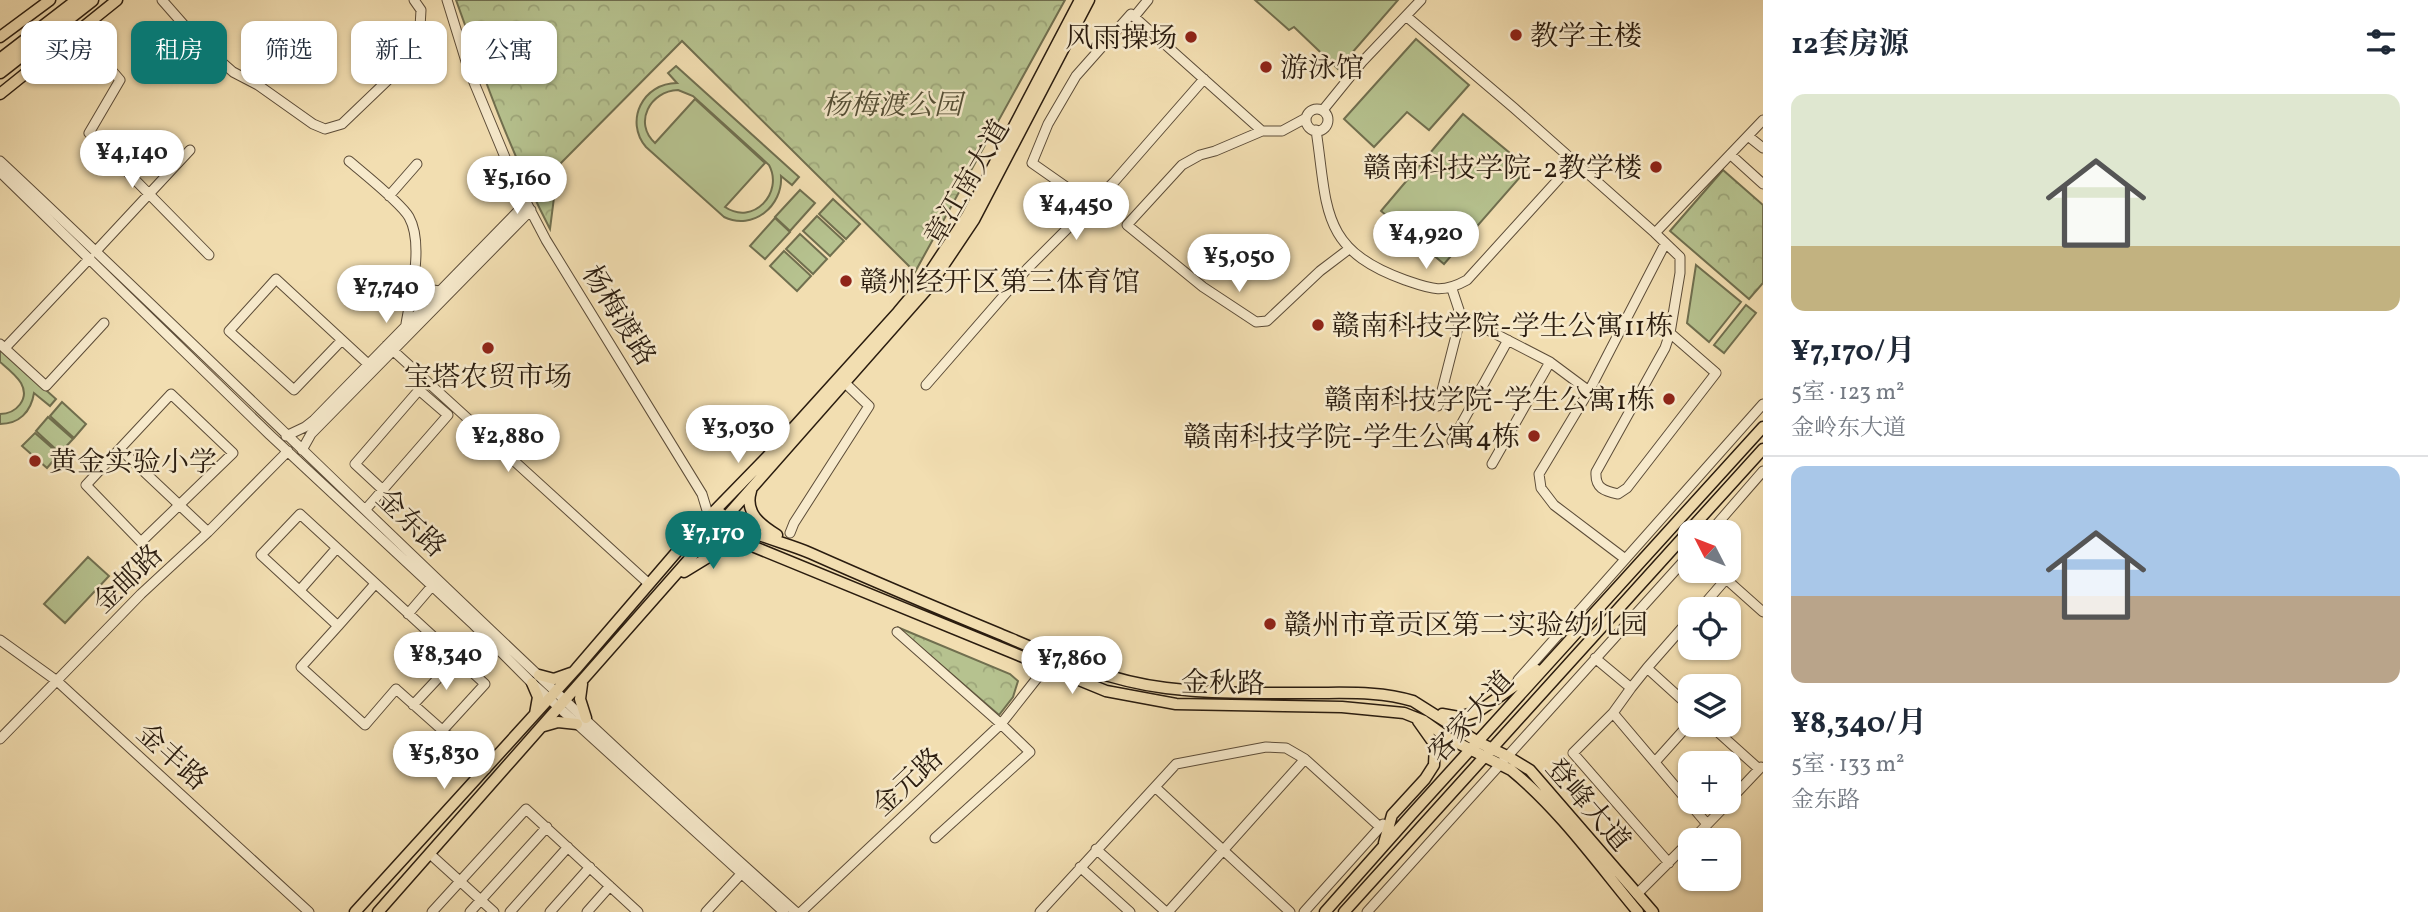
<!DOCTYPE html>
<html lang="zh">
<meta charset="utf-8">
<style>
:root{--surface:#fff;--page:#f2f2f3;--text:#1f2937;--muted:#747a83;--line:#e0e1e3;--accent:#0f766e}
body{margin:0;font-family:Vollkorn,"Noto Serif SC",serif;background:var(--page);color:var(--text);height:100vh;display:flex;flex-direction:column;font-size:26px;white-space:nowrap}
*{box-sizing:border-box;margin:0}
p{font-size:23px;color:var(--muted)}
.icon{flex:none;width:38px;height:38px;fill:none;stroke:currentColor;stroke-width:2;stroke-linecap:round;stroke-linejoin:round}
.map{position:relative;flex:1;overflow:hidden}
.details{display:flex;flex-direction:column;background:var(--surface);width:665px}
.details>*{flex:none}
.top-card{position:absolute;left:21px;top:21px;width:665px;height:63px;display:flex;gap:14px}
.needle{width:46px;rotate:312deg}
.buttons{position:absolute;left:1678px;top:520px;display:grid;gap:14px}
.buttons a{display:grid;place-items:center;width:63px;height:63px;border-radius:14px;background:var(--surface);box-shadow:0 2px 5px #0004;font-size:35px}
.price{position:absolute;translate:-50% -60px;padding:0 16px;border-radius:24px;background:#fff;color:#222;font-size:23px;line-height:46px;filter:drop-shadow(0 2px 4px #0008)}
.price::after{content:'';position:absolute;left:50%;top:42px;width:21px;height:16px;margin-left:-10px;background:inherit;clip-path:polygon(0 0,100% 0,50% 100%)}
.price.on{background:var(--accent);color:#fff}
ul{padding:0;list-style:none}
li{display:grid;align-content:center;gap:14px;height:371px;padding:0 28px}
li+li{border-top:2px solid var(--line)}
li span{display:grid;place-items:center;height:217px;border-radius:14px;color:#555}
li>.icon{margin-inline-start:auto}
span .icon{width:126px;height:126px;fill:#fffc;stroke-width:1}
li b{font-size:30px}
h2{display:flex;justify-content:space-between;align-items:center;height:84px;padding:0 28px;font-size:30px}
.chip{padding:0 24px;border-radius:14px;background:var(--surface);box-shadow:0 2px 5px #0004;font-size:24px;line-height:63px}
.chip.on{background:var(--accent);color:#fff}
main{display:flex;flex:1;min-height:0}
.map>svg:first-child{display:block}
.forest{fill:url(#forest-crowns);stroke:#706f4f;stroke-width:2}
.garden{fill:#b6c28f;stroke:#706f4f;stroke-width:2;fill-rule:evenodd}
.lines{fill:none;stroke-linecap:round;stroke-linejoin:round}
.minor-casing{stroke:#5c4c38;stroke-width:11}
.major-casing{stroke:#2a1c0f;stroke-width:13}
.highway-casing{stroke:#2a1c0f;stroke-width:15}
.minor{stroke:#f7eacc;stroke-width:9}
.major{stroke:#f2deb1;stroke-width:10}
.highway{stroke:#f2deb1;stroke-width:12}
.poi-dot{fill:#8f2418;stroke:#f7eacc;stroke-width:2.5}
.labels{text-anchor:middle;stroke-width:5;stroke-linejoin:round;paint-order:stroke}
.poi-label{font-size:28px;fill:#2a1c0f;stroke:#f7eacc;text-anchor:start}
.park-label{font-size:28px;font-style:italic;fill:#544e35;stroke:#f7eacc}
.street-label{font-size:28px;fill:#2a1c0f;stroke:#f7eacc}
</style>
<main>
<div class="map">
<svg width="1763" height="912" viewBox="0 0 1763 912">
<defs>
<pattern id="forest-crowns" width="20" height="18" patternUnits="userSpaceOnUse" patternTransform="scale(1.75)"><rect width="20" height="18" fill="#b6c28f"/><path d="M2 6a3 3 0 1 1 6 0M12 15a3 3 0 1 1 6 0" fill="none" stroke="#9da67a"/></pattern>
</defs>
<rect width="100%" height="100%" fill="#f2deb1"/>
<filter id="stains"><feTurbulence type="fractalNoise" baseFrequency=".00286" numOctaves="4"/><feColorMatrix values="0 0 0 0 .2 0 0 0 0 .09 0 0 0 0 .02 0 0 0 .5 -.17"/></filter>
<radialGradient id="worn" r=".72"><stop offset=".6" stop-color="#630" stop-opacity="0"/><stop offset="1" stop-color="#630" stop-opacity=".3"/></radialGradient>
<path class="forest" d="M456,0H1065L915,272L682,41L558,166L550,229C512,156 484,78 456,0Z
M1723,170L1763,205V283L1749,299L1670,231Z
M897,627L1010,674L1018,681L1013,697L999,715Z"/>
<path class="garden" d="M1255,0H1398L1338,69L1294,27L1289,30Z
M1416,39L1469,85L1429,130L1407,112L1374,147L1344,119Z
M676,66L799,177L792,185L781,176C783,206 753,231 724,217L646,147C624,121 643,83 677,83L668,73ZM678,90L693,96L769,165C784,193 753,226 725,207L765,163L695,99L655,143C633,123 650,91 678,90Z
M1463,114L1528,168L1444,264L1381,211Z
M800,190L815,203L790,231L775,217Z
M833,199L860,224L846,239L819,214Z
M817,216L844,241L830,256L803,231Z
M775,218L790,232L765,259L750,246Z
M800,234L827,259L813,274L786,249Z
M784,251L811,276L797,291L770,266Z
M1696,265L1741,302L1709,342L1687,323Z
M1746,305L1756,313L1724,353L1714,345Z
M0,349L56,399L50,406L34,393C31,412 19,424 0,424V414C16,414 30,399 21,383C16,375 7,368 0,362Z
M62,402L86,424L74,438L50,416Z
M48,417L73,439L60,453L36,431Z
M35,433L59,454L47,468L22,446Z
M88,557L109,576L65,623L44,604Z"/>
<g class="lines">
<defs>
<path id="minor" d="M162,0L198,41L233,72L258,85L313,124L325,129L342,124L414,55L419,45L421,10L414,0
M447,0L468,68L514,179L546,240L702,494L709,517
M1406,16L1514,108L1655,233L1763,120
M1134,17L1148,0
M87,42L120,80L89,133L209,255
M1306 120a11 11 0 1 1 22 0a11 11 0 1 1-22 0Z
M1323,110L1362,62L1421,0
M1306,118L1282,131H1262L1215,151L1200,155L1182,165L1127,225L1203,287L1256,322L1267,321L1320,271L1349,249
M1316,130C1328,208 1319,249 1405,280C1431,289 1442,294 1467,280L1575,161
M1748,136L1763,148
M1731,155L1763,184
M0,161C266,410 523,670 796,912
M349,161C363,173 401,203 409,217C424,244 411,294 406,324
M0,172L270,435L474,625L532,683L784,912
M389,196L417,164
M1092,205L1032,163L1048,124L1076,76L1131,14L1262,131
M1655,233L1680,257V273L1670,333L1716,373L1627,488L1618,494C1604,491 1595,488 1596,472L1665,348L1670,333
M96,251L190,150
M414,276L422,288L439,291
M1452,289L1461,316L1550,362L1589,391
M342,340L294,390L229,331L276,279L368,364
M0,344L46,386L104,323
M387,345L648,583
M5,348L90,258
M926,385L1027,269L1114,182L1204,79
M171,394L233,453L141,542L86,485Z
M1438,406L1461,316
M286,436L305,427L314,420L527,202
M1452,441L1508,340
M120,449L208,532
M302,450L311,434L531,210
M1492,464L1550,362
M366,509L448,415L419,390L355,464L383,490
M1710,532L1763,471
M790,533L794,523L869,406L842,380
M1624,558L1554,505L1541,488L1539,474L1589,391L1665,244
M300,590L336,549
M1700,609L1726,579L1763,612
M408,614L432,586
M338,626L375,584
M897,632L1001,724L1030,752L935,838
M0,640L57,681L309,912
M1595,658L1631,688L1647,668L1690,707
M1647,668L1690,619
M1518,680L1763,404
M1631,688L1613,713L1707,824
M413,705L457,658
M1613,713L1573,753L1669,863
M1709,724L1759,769
M442,731L485,684L300,514L261,555L338,626L301,667L365,725L396,689L486,769
M0,739L141,594L208,532L288,451
M1655,762L1690,723
M1155,787L1290,912
M1729,801L1761,767
M1692,840L1729,802
M1096,849L1166,912
M430,854L494,912
M1080,867L1130,912
M1637,894L1690,841
M432,912L526,809L638,912
M470,912L547,827
M510,912L568,847
M550,912L590,867
M587,912L610,886
M706,912L741,874
M801,912L1001,724L1038,677
M1040,912L1176,764L1266,747L1286,748L1305,759
M1168,912L1305,759L1380,827
M1304,912L1383,824
M1367,912L1690,554"/>
<path id="major" d="M0,37L50,0
M0,94L117,0
M751,491C744,513 761,525 777,535
M719,512C744,535 780,540 810,553C873,581 937,608 1000,634C1054,657 1107,681 1166,688C1214,694 1264,693 1314,693C1347,693 1381,691 1413,701L1478,742L1507,756L1530,770L1653,912
M712,520L731,537L752,546L1106,691L1176,704L1342,707L1404,713L1424,721L1448,738L1511,770C1560,810 1598,864 1638,912
M684,572L720,550L749,546
M539,675L554,679L571,673
M532,683L538,697L535,714
M582,684L580,699L586,718
M1442,714L1459,717L1479,711L1537,670
M544,726L558,722L577,724
M1384,843L1392,815L1425,779L1434,765L1435,745L1418,721
M355,912L576,669L692,534L766,458L898,312L924,281L967,216L1080,0
M378,912L929,287L974,220L1089,0
M1325,912L1411,815L1763,427
M1344,912L1763,449"/>
<path id="highway" d="M0,60L78,0
M0,72L92,0"/>
</defs>
<use href="#minor" class="minor-casing"/>
<use href="#major" class="major-casing"/>
<use href="#highway" class="highway-casing"/>
<use href="#minor" class="minor"/>
<use href="#major" class="major"/>
<use href="#highway" class="highway"/>
</g>
<g class="poi-dot">
<circle cx="1516" cy="35" r="7"/>
<circle cx="1191" cy="37" r="7"/>
<circle cx="1266" cy="67" r="7"/>
<circle cx="1656" cy="167" r="7"/>
<circle cx="846" cy="281" r="7"/>
<circle cx="1318" cy="325" r="7"/>
<circle cx="488" cy="348" r="7"/>
<circle cx="1669" cy="399" r="7"/>
<circle cx="1534" cy="436" r="7"/>
<circle cx="35" cy="461" r="7"/>
<circle cx="1270" cy="624" r="7"/>
</g>
<g class="labels">
<g class="poi-label">
<text x="1530" y="45">教学主楼</text>
<text x="1177" y="47" text-anchor="end">风雨操场</text>
<text x="1280" y="77">游泳馆</text>
<text x="1642" y="177" text-anchor="end">赣南科技学院-2教学楼</text>
<text x="860" y="291">赣州经开区第三体育馆</text>
<text x="1332" y="335">赣南科技学院-学生公寓11栋</text>
<text x="488" y="386" text-anchor="middle">宝塔农贸市场</text>
<text x="1655" y="409" text-anchor="end">赣南科技学院-学生公寓1栋</text>
<text x="1520" y="446" text-anchor="end">赣南科技学院-学生公寓4栋</text>
<text x="49" y="471">黄金实验小学</text>
<text x="1284" y="634">赣州市章贡区第二实验幼儿园</text>
</g>
<g class="park-label">
<text x="892" y="114">杨梅渡公园</text>
</g>
<g class="street-label">
<text transform="translate(966 182) rotate(-60)" y="10">章江南大道</text>
<text transform="translate(620 315) rotate(58)" y="10">杨梅渡路</text>
<text transform="translate(412 522) rotate(44)" y="10">金东路</text>
<text transform="translate(127 578) rotate(-44)" y="10">金邮路</text>
<text transform="translate(1223 682) rotate(1)" y="10">金秋路</text>
<text transform="translate(1470 716) rotate(-48)" y="10">客家大道</text>
<text transform="translate(173 756) rotate(42)" y="10">金丰路</text>
<text transform="translate(907 781) rotate(-43)" y="10">金元路</text>
<text transform="translate(1589 804) rotate(49)" y="10">登峰大道</text>
</g>
</g>
<rect width="100%" height="100%" filter="url(#stains)"/>
<rect width="100%" height="100%" fill="url(#worn)"/>
</svg>
<div class="buttons">
<a><svg class="needle" viewBox="-14 -14 28 28"><path d="M0-13l5 13h-10z" fill="#e53935"/><path d="M0 13l5-13h-10z" fill="#747a83"/></svg></a>
<a><svg class="icon" aria-label="locate" viewBox="0 0 24 24"><circle cx="12" cy="12" r="6"/><path d="M12 2v4M12 18v4M2 12h4M18 12h4"/></svg></a>
<a><svg class="icon" aria-label="layers" viewBox="0 0 24 24"><path d="M12 4l9 5-9 5-9-5zM3 14l9 5 9-5"/></svg></a>
<a>+</a>
<a>−</a>
</div>
<b class="price" style="left:132px;top:190px">¥4,140</b>
<b class="price" style="left:517px;top:216px">¥5,160</b>
<b class="price" style="left:1076px;top:242px">¥4,450</b>
<b class="price" style="left:1426px;top:271px">¥4,920</b>
<b class="price" style="left:1239px;top:294px">¥5,050</b>
<b class="price" style="left:386px;top:325px">¥7,740</b>
<b class="price" style="left:738px;top:465px">¥3,030</b>
<b class="price" style="left:508px;top:474px">¥2,880</b>
<b class="price on" style="left:713px;top:571px">¥7,170</b>
<b class="price" style="left:446px;top:692px">¥8,340</b>
<b class="price" style="left:1072px;top:696px">¥7,860</b>
<b class="price" style="left:444px;top:791px">¥5,830</b>
<div class="top-card">
<a class="chip">买房</a>
<a class="chip on">租房</a>
<a class="chip">筛选</a>
<a class="chip">新上</a>
<a class="chip">公寓</a>
</div>
</div>
<section class="details">
<h2>12套房源<svg class="icon" aria-label="filters" viewBox="0 0 24 24"><path d="M4 7h16M4 17h16"/><circle cx="9" cy="7" r="2"/><circle cx="15" cy="17" r="2"/></svg></h2>
<ul>
<li><span style="background:linear-gradient(#dfe7d0 70%,#c2b280 0)"><svg class="icon" aria-label="home" viewBox="0 0 24 24"><path d="M3 11l9-7 9 7M6 9v11h12V9"/></svg></span><div><b>¥7,170/月</b><p>5室 · 123 m²</p><p>金岭东大道</p></div></li>
<li><span style="background:linear-gradient(#a9c7e8 60%,#b9a48a 0)"><svg class="icon" aria-label="home" viewBox="0 0 24 24"><path d="M3 11l9-7 9 7M6 9v11h12V9"/></svg></span><div><b>¥8,340/月</b><p>5室 · 133 m²</p><p>金东路</p></div></li>
</ul>
</section>
</main>
